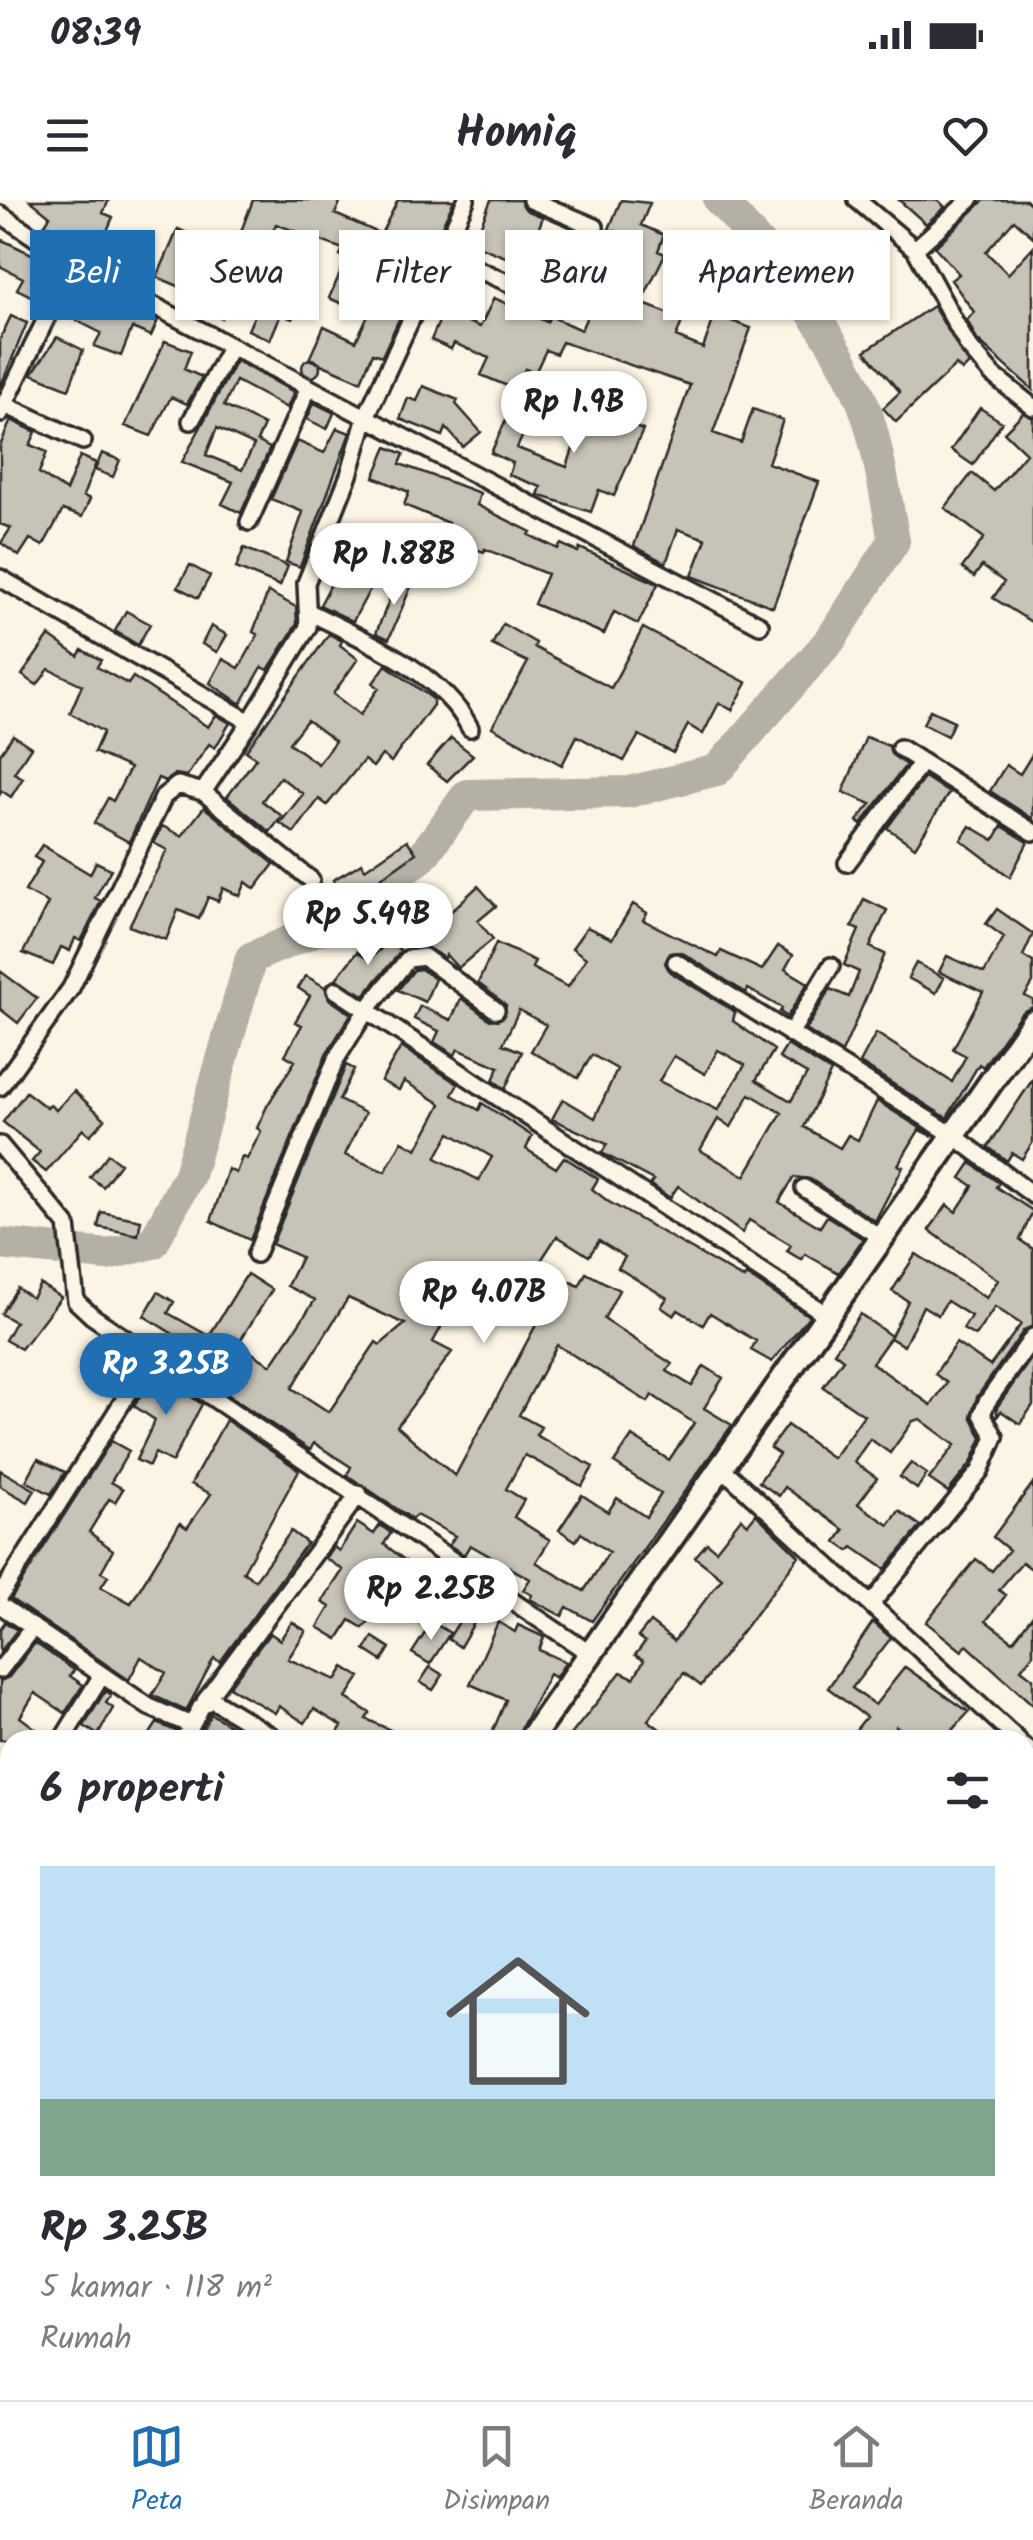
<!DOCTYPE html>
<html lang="id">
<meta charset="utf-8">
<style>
:root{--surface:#fff;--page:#f2f2f3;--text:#2b2b33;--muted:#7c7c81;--line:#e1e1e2;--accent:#1f6fb2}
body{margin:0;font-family:Kalam,sans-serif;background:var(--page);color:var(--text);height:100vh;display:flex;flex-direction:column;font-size:38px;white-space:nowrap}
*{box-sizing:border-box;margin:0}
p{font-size:32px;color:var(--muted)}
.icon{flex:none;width:55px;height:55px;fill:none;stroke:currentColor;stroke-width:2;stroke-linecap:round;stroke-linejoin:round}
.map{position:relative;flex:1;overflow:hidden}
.side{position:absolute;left:0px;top:1530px;width:1035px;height:670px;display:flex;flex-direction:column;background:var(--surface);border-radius:30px 30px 0 0;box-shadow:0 2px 8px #0004}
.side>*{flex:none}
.guide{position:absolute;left:30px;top:30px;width:975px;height:90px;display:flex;gap:20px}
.price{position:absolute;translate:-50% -85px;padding:0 22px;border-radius:35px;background:#fff;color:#222;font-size:32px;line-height:65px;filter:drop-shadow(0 2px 5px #0008)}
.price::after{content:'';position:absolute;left:50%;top:60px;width:30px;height:22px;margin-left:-15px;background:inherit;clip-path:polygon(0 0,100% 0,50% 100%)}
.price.selected{background:var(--accent);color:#fff}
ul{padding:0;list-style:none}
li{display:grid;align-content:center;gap:20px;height:530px;padding:0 40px}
li span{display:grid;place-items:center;height:310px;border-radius:0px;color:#555}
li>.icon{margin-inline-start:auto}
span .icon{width:180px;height:180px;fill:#fffc;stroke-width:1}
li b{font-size:42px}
h2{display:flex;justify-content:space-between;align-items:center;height:120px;padding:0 40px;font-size:42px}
.pill{padding:0 35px;border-radius:0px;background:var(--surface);box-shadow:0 2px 8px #0004;font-size:35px;line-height:90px}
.pill.selected{background:var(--accent);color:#fff}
.status{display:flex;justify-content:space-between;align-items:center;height:70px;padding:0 50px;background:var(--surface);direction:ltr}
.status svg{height:28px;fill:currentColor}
header{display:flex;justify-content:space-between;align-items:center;height:130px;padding:0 40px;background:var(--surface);font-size:45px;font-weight:700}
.dock{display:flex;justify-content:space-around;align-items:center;height:140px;border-top:2px solid var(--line);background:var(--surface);font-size:28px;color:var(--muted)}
.dock a{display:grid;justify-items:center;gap:5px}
.dock .selected{color:var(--accent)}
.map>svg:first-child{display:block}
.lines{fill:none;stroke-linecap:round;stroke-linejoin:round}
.river{stroke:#b4b0a5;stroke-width:32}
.building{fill:#c8c3b7;stroke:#2b2b2b;stroke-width:2.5;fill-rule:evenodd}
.lane-casing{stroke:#2b2b2b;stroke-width:15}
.street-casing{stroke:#2b2b2b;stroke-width:22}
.secondary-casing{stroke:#2b2b2b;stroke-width:30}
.lane{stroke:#fcf5e5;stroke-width:8}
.street{stroke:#fcf5e5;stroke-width:15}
.secondary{stroke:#fcf5e5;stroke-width:22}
</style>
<div class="status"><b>08:39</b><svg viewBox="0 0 49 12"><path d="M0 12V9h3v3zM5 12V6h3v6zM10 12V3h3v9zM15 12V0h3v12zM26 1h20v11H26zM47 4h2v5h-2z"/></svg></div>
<header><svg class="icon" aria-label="menu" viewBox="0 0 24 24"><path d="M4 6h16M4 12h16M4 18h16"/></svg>Homiq<svg class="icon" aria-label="heart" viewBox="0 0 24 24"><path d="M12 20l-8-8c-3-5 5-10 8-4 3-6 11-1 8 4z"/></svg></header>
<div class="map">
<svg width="1033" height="2200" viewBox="0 0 1033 2200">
<rect width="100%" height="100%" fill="#fcf5e5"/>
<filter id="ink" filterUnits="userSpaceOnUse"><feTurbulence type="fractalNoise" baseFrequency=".01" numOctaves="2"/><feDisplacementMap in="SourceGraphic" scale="20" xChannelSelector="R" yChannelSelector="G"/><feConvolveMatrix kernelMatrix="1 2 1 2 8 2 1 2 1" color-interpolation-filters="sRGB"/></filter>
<g filter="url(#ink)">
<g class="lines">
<path class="river" d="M0,1044L107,1055L153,1043L189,975L251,758L330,724L422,657L467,595L629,592L717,570L831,439L894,341C887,303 881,265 871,228C850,150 774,57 719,0"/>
</g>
<path class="building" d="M30,0H109L103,13L113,17L100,47L45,24L50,16Z
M253,0H341L335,14L381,34L398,0H454L382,156L373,153L361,181L309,159L324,126L356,141L368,115L329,98L347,58L340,55L343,49L276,24L271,35L263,32L248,67L240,63L223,101L228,103L222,118L197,107L202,96L157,77L178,29L229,52L235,47Z
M491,0H520L526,10L543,17L533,43L540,46L531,67L473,44Z
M621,0L650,3L641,25L664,35L658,51L665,54L641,103L683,119L676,137L703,148L715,115L751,128L713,233L741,243L753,209L783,220L768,263L819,282L773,407L692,376L706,339L678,329L666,363L634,346L690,185L562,142L556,154L546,150L535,173L525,169L517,190L481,175L489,158L454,143L451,149L431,140L443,112L480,127L494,98L547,122L550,116L581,130L599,89L604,70L600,69L615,31L609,29Z
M899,0H938L945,7L926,24Z
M984,0H1026L1033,6V37L1014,20L986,52L1008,74L1033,47V190L977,140L967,120L974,112L951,80L959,74L935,47Z
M0,39L55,65L37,99L17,89L23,78L0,66Z
M78,88L112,96L158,120L151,136L132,128L121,156L94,146L101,133L66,115Z
M265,91L299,106L292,119L281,114L270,140L248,130Z
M933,106L969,164L962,171L956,165L896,222L883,208L900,192L865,151Z
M11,116L27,123L0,188V139Z
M57,137L83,150L69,189L32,174Z
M165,141L191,151L184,169L202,177L187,204L171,197L151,236L125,226Z
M302 168a9 9 0 1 1 18 0a9 9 0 1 1-18 0Z
M236,161L294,192L287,208L236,181L224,206L264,225L257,241L270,248L241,313L222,304L233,282L182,262ZM217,228L254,245L242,270L206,255Z
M423,186L458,200L456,204L481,232L463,247L446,228L443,236L400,219L408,198L417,201Z
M592,191L611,198L605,216L643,230L614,296L599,290L591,312L538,295L541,287L509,275L513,263L491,253L513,204L533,213L517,248L567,267Z
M314,203L334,213L327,229L307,219Z
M980,208L1002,222L973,265L951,250Z
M1023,213L1033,218V423L993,398L1004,382L982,366L974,377L962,368L984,338L945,308L972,273L994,291L1026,253L1004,232Z
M11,220L36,232L30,245L47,252L39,273L66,291L80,256L96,263L83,296L90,299L82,317L63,310L43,346L30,339L19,356L1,343L11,328L0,324V246Z
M337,228L350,233L300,367L286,362L303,312L271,299L297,241L324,253Z
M387,247L404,254L400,264L480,293L477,305L531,332L529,335L558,349L561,344L578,352L580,348L658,384L638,424L614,412L604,434L534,404L547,374L485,349L484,352L442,338L448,323L404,305L409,292L374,277Z
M102,253L120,260L113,277L95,270Z
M409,339L424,345L418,362L402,355Z
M355,345L384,363L353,421L320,405L333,380L321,376L329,355L347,363Z
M244,348L288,366L280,386L236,368Z
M190,365L210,376L198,398L178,387Z
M398,378L412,384L389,439L376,433Z
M268,392L296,407L297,424L268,470L262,467L241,504L210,483L223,459L239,468L258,435L253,432Z
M126,411L150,424L138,445L115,431Z
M503,424L536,443L534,447L611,488L643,428L747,483L732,510L719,503L703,534L688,525L673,553L639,535L624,561L577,536L562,565L492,527L528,462L492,445Z
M211,426L227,435L217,452L202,444Z
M329,434L342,441L340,445L358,459L333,494L360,515L379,488L373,483L386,465L433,499V505L391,562L382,555L373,567L364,560L327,605L319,599L294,633L280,623L303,594L280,577L262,601L282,616L270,632L227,597L256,558L246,551ZM307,520L335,541L318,564L289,543Z
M49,436L78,456L82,450L101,460L97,467L128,484L133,477L208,527L216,515L230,523L215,548L209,544L187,576L175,574L165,581L158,578L129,642L94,623L108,598L113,601L130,568L94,552L103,532L70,513L82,485L49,469L37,485L22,475Z
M930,510L954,521L947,536L923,524Z
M13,535L31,547L14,573L23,578L11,597L2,591L0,594V554Z
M866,537L889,546L891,554L906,565L861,625L857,621L871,604L843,592Z
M451,538L473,555L447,581L427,565Z
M1033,553V619L990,591L1006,565L1020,574Z
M925,577L949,593L915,647L887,628Z
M204,607L274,664L255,689L246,682L240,696L223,688L218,701L208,697L199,719L178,710L166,740L129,726L167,650L154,643L162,626L182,636Z
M970,626L994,640L1002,626L1028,642L1010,677L961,640Z
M407,640L416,653L346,703L333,680L362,663L365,669Z
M42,645L90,674L96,662L111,669L95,698L101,701L81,741L75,738L70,751L61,747L53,765L23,753L48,703L25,691L42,662L34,657Z
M478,686L496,706L478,721L493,739L458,768L446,755L445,758L424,746L413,747Z
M864,699L887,710L870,747L885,754L842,853L806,830L830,789L849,797L859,772L844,765L859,730L852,727Z
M633,704L647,713L643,720L718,757L721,751L762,770L778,746L793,755L785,769L808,783L787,817L780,812L782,808L748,789L746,793L681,752L670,753L665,763L670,772L735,812L733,821L774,850L756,880L791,901L807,874L779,858L787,845L831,872L804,927L840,948L848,935L858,940L877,901L933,936L919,930L898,965L903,967L875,1021L810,979L794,977L779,1002L820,1027L827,1016L863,1039L839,1073L805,1054L802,1060L787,1051L791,1045L749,1020L742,1033L678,986L670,998L650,984L653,980L602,953L607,944L552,919L563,899L595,918L617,869L592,855L578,878L531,851L546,825L519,810L503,844L522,852L505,889L493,880L499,867L458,849L455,855L434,842L439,831L414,819L420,806L451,820L461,798L490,820L504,817L506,805L478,783L496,743L535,761L532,768L568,787L586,758L572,748L587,727L612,739ZM718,850L745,865L718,910L659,881L674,856L705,874ZM750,894L782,913L745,976L700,950L718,919L731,927Z
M997,709L1033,734L1023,756L1033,762V783L1025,796L1033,800V807L1021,813L983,867L979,864L947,918L860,863L876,833L952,882L966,856L953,849L983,792L939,772L947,756L984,773L1004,737L986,724Z
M390,740L401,751L364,795L336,779L357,752L369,760Z
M916,763L944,778L936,793L908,778Z
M421,769L435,779L425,802L398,790L414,770Z
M0,771L37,798L18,823L0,809Z
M306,776L325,787L329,799L351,814L326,855L250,1040L211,1021L228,969L236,973L242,957L247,959L261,931L257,928L267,906L295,861L285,855L302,825L295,822L310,796L298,788Z
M401,847L458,884L452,895L479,910L482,903L532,936L526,949L556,968L564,957L598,979L592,989L609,1002L744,1079L746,1075L809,1116L772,1162L751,1150L756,1141L710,1113L703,1125L678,1110L674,1116L661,1107L667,1098L618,1068L625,1057L599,1041L589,1056L557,1036L540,1062L543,1067L579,1086L586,1073L619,1090L604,1119L672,1164L667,1171L692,1186L704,1166L723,1178L704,1208L732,1225L592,1421L567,1407L562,1416L530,1399L532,1395L523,1390L530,1379L470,1345L464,1355L449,1345L455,1336L416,1315L412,1319L347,1275L351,1267L314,1243L310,1250L172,1157L181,1139L144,1116L158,1092L174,1102L168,1113L209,1136L247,1074L272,1090L238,1144L271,1165L315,1100L287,1086L301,1057L272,1044L346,865L354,869L339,900L365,913L345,955L385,972L402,941L417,949L441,904L404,881L399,890L381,881ZM450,933L492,957L479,980L436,958ZM467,1080L537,1123L455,1276L397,1226L452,1152L433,1142ZM348,1098L405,1124L380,1145L376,1142L329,1212L292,1188ZM557,1145L648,1202L652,1195L694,1223L669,1260L632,1236L614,1263L661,1294L646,1317L617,1298L608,1312L582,1295L559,1330L576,1341L581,1333L609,1352L584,1391L536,1362L550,1340L514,1317L524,1300L506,1289L525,1255L582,1286L593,1267L536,1235L541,1227L519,1215Z
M1033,879V942L1022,959L1012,953L1007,961L988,947Z
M74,891L105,919L90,935L83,929L46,972L32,961L40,952L3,922L26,892L47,908L50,905L56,910Z
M108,954L120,963L103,987L90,977Z
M971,963L999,983L996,987L1033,1011L1020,1040L1033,1049V1126L1024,1130L977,1197L971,1216L982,1238L971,1263L948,1292L929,1279L955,1245L920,1219L913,1221L890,1253L870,1239L854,1262L877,1278L858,1304L889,1325L899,1311L921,1326L885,1369L853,1347L849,1351L836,1342L844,1330L785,1287L779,1296L759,1282L779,1254L770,1248L787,1225L833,1258L864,1215L823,1187L843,1159L834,1152L860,1114L891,1136L908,1101L892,1091L916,1054L986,1098L998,1080L929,1030L947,1005L956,1012L973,986L961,978ZM947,1101L971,1116L963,1129L975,1136L995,1107L1021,1124L990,1166L956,1143L935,1174L947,1183L931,1205L872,1163L890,1138L904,1146L923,1106L938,1115Z
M101,1012L141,1020L138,1035L98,1027Z
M40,1084L61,1097L21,1149L5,1140L15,1122L1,1114L17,1088L32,1098Z
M1033,1156V1205L1020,1224L1001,1211L997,1217V1207Z
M155,1172L202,1204L172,1262L155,1253L149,1266L136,1260L155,1220L134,1206Z
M226,1220L299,1270L243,1372L255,1380L291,1331L307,1343L220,1462L214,1458L186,1511L152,1495L166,1473L141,1457L129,1480L11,1399L111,1241L129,1251L111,1282L123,1289L115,1302L109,1299L89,1332L113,1350L101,1372L108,1376L101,1387L131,1403L180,1323L187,1328L211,1294L191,1284Z
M38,1259L65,1272L51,1294L26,1281Z
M911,1263L927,1274L917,1289L900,1277Z
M0,1270L35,1290L28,1302L0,1286Z
M1033,1283V1370L1022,1362L999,1390L1006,1395L986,1421L1013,1441L1033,1415V1454L1021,1469L1033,1478V1505L967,1445L962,1451L926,1422L976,1359L992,1371L1009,1350L993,1337Z
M756,1314L799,1356L701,1486L684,1473L648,1520L674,1540H567L621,1472L634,1478L644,1460L635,1455L645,1442L638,1437L650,1422L674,1441L722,1378L695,1357L707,1343L716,1350L741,1318L748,1324Z
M357,1323L374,1334L380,1325L391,1333L384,1344L426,1377L417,1392L435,1403L421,1424L386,1401L363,1428L350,1420L338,1439L318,1427L330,1407L322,1402L343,1370L325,1358L334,1347L339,1351Z
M462,1380L486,1402L460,1447L448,1439L466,1411L449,1400Z
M5,1422L17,1430L0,1452V1429Z
M292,1422L306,1431L288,1459L336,1480L344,1467L360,1477L346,1498L370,1513L366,1519L412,1540H346L337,1534L342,1526L314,1509L305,1523L279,1506L275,1513L229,1487L270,1433L280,1440Z
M432,1422L450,1433L430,1464L412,1453Z
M498,1422L515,1432L518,1425L544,1437L539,1450L566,1462L555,1478L549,1474L515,1540H489L506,1500L470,1484Z
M873,1422L891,1438L852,1488L875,1505L905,1467L969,1512L943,1540H915L896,1526L885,1540H848L866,1517L828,1488Z
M373,1437L390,1448L382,1461L365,1450Z
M35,1443L74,1470L70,1476L83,1485L65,1513L35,1493L20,1517L51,1540H0V1481L9,1477Z
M430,1467L443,1475L433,1490L420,1482Z
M105,1491L111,1495L106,1503L113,1508L98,1535L84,1526Z
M211,1514L255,1540H197Z
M157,1523L176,1531L173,1540H146Z"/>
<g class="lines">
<defs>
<path id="lane" d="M598,2190L611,2200"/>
<path id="street" d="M857,0L915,49L968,146L993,175L1033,207
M0,14L73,63L760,425
M915,49L970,0
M441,53L556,104L571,103L595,48V27L531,0
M5,205L83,241
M0,214L73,63
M191,221L231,146
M249,322L309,187
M0,378L250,522L308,427L306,383L349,275L366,217L466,0
M311,413C365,440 442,473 470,528
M900,548L1033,632
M203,592L311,680
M847,663L922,562
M676,762L953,935L1033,995
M336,790L827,1115
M790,834L831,766
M0,887L71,788L164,596L178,585L203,592L250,522
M0,945L67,1025L76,1101L92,1116L592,1455
M804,988L880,1037
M256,1054L336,859L366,811L408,759L424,757L496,810
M722,1268L1018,1540
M0,1396L153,1154
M872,1403L980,1271L995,1237L982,1214L987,1202L1033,1137
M0,1405L149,1507L191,1525
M0,1470L33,1427
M205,1501L359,1294
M62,1540L102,1475
M184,1540L201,1507L211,1499L278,1540
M1025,1547L1033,1554
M1025,1576L1033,1566
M0,1629L10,1622
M0,1770L10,1775
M0,1859L10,1845
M0,1907L10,1914
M546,2200L554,2190"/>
<path id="secondary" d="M530,1540L1033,822
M68,2200L75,2190"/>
</defs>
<use href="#lane" class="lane-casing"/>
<use href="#street" class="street-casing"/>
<use href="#secondary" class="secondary-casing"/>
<use href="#lane" class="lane"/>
<use href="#street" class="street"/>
<use href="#secondary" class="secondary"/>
</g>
</g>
</svg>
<b class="price" style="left:574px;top:256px">Rp 1.9B</b>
<b class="price" style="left:394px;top:408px">Rp 1.88B</b>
<b class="price" style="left:368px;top:768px">Rp 5.49B</b>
<b class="price" style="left:484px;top:1146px">Rp 4.07B</b>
<b class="price selected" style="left:166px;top:1218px">Rp 3.25B</b>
<b class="price" style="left:431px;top:1443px">Rp 2.25B</b>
<div class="guide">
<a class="pill selected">Beli</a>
<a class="pill">Sewa</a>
<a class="pill">Filter</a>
<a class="pill">Baru</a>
<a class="pill">Apartemen</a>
</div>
<section class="side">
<h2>6 properti<svg class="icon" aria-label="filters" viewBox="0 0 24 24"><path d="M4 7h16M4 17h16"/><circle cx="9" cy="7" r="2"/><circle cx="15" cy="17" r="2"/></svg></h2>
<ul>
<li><span style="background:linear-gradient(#bfe0f5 75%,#7fa58c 0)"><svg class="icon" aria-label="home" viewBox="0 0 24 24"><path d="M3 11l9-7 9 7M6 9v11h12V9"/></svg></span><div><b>Rp 3.25B</b><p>5 kamar · 118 m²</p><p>Rumah</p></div></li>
</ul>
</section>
</div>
<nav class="dock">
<a class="selected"><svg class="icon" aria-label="map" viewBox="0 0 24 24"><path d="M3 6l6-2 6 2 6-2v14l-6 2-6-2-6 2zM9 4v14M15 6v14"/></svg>Peta</a>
<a><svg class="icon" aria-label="saved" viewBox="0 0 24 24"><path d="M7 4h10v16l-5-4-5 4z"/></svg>Disimpan</a>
<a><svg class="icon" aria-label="home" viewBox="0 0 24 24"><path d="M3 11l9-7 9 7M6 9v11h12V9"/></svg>Beranda</a>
</nav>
